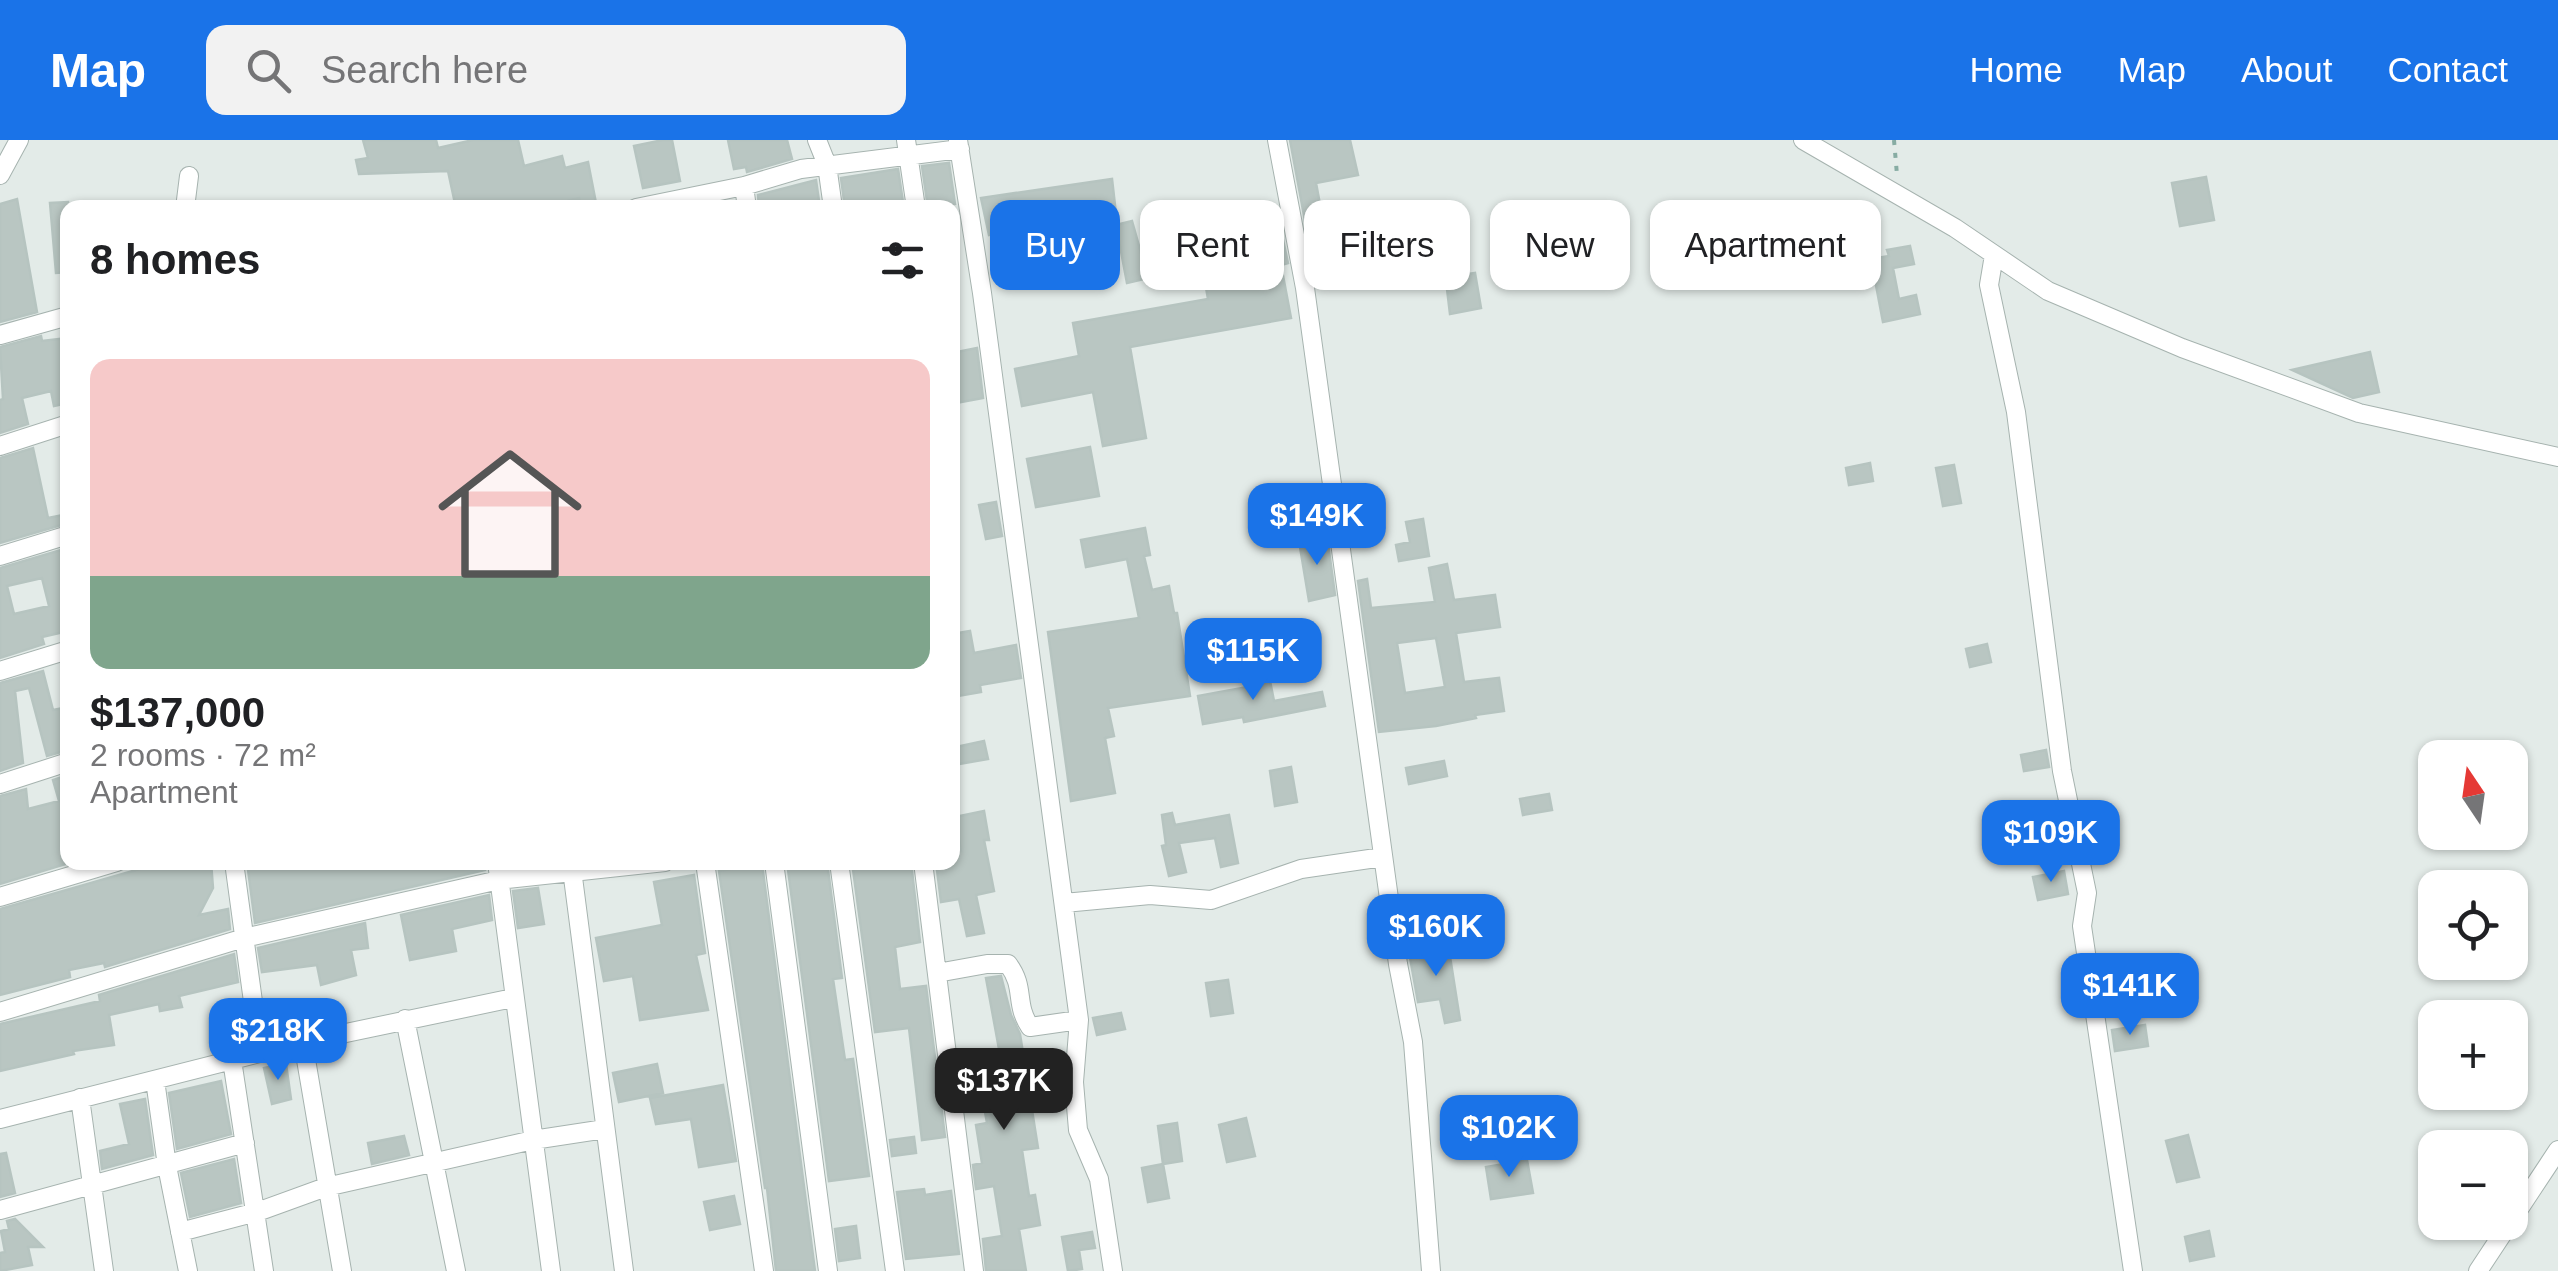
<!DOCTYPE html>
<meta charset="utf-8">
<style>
:root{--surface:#fff;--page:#f2f2f2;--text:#202124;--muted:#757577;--line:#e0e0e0;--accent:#1a73e8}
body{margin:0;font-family:Helvetica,sans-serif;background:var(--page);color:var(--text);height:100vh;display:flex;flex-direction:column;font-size:38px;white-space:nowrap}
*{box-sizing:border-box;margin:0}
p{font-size:32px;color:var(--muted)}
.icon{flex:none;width:55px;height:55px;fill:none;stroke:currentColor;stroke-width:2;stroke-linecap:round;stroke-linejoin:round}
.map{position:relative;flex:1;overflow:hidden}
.side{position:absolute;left:60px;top:60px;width:900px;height:670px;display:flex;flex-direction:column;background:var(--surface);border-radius:20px;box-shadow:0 2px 8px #0004}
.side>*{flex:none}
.top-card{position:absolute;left:990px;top:60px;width:950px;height:90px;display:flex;gap:20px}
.needle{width:65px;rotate:347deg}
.tools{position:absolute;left:2418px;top:600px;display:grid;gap:20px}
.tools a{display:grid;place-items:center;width:110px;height:110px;border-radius:20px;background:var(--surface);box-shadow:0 2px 8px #0004;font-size:50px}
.price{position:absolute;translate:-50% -85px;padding:0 22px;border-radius:20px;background:var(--accent);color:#fff;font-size:32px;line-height:65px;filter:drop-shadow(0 2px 5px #0008)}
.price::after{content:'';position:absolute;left:50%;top:60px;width:30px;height:22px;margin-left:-15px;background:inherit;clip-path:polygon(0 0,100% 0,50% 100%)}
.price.on{background:#222;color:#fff}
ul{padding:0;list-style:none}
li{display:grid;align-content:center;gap:20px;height:530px;padding:0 30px}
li+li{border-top:2px solid var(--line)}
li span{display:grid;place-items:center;height:310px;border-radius:20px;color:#555}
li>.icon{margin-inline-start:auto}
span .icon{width:180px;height:180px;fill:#fffc;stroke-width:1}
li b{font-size:42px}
h2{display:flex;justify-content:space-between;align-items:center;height:120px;padding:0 30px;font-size:42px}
.chip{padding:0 35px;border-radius:20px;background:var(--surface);box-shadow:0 2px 8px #0004;font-size:35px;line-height:90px}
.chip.on{background:var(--accent);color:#fff}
header{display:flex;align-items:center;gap:60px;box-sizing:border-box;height:140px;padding:0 50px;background:var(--accent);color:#fff}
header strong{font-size:48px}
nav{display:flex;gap:55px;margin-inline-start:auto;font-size:35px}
.search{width:700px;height:90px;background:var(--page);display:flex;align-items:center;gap:25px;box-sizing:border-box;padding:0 35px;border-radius:20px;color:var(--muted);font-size:38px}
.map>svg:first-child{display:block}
.building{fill:#b9c6c2;stroke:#b6c4c0;stroke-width:2.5;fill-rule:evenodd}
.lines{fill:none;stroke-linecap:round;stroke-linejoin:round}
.minor-casing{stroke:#a6b3af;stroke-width:20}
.path{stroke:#87aca3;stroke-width:4;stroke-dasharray:5 8;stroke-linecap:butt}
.minor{stroke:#fff;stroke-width:18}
</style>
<header>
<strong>Map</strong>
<div class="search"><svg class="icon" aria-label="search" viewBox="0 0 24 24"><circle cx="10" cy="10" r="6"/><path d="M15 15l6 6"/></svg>Search here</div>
<nav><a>Home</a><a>Map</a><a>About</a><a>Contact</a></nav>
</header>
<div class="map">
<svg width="2558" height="1131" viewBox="0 0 2558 1131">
<rect width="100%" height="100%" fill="#e3ebe8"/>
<path class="building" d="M363,0H436L438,8L473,0H518L524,26L562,16L565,28L588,22L596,63L581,66L579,58L544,67L543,63L512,68H456L448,31L359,34L356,20L368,18Z
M663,0H672L680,41L643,48L634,6Z
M728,0H787L792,19L747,32L746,27L734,29Z
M1290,0H1350L1358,35L1316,43L1322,75L1357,69L1365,117L1347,120L1342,91L1308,97Z
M949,23L955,64L928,68L922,26Z
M898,29L903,62L883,68H845L841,38Z
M2206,37L2214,80L2180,86L2172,43Z
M1112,39L1116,74L1044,84L1040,64L1002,72L1006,91L989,95L981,58Z
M816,40L820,68H759L758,55Z
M17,59L37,172L0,182V64Z
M68,62V132L56,133L50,63Z
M1210,69L1216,100L1280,86L1288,123L1281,125L1291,178L1130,207L1146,298L1103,306L1093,252L1022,266L1015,229L1079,216L1073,183L1208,159L1193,72Z
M1454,80L1462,135L1475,133L1481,168L1450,174L1439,82Z
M1132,81L1148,138L1127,143L1116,85Z
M1910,106L1914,124L1893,128L1899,159L1916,155L1920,174L1883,182L1871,119L1889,116L1887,110Z
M41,196L42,201L68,198V263L54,266L51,251L22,258L28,284L0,293V260L3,259L0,207Z
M977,208L983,258L956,263L952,213Z
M2370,212L2379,252L2353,258L2292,230Z
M1090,307L1099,356L1036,367L1027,319Z
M33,308L48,378L68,374V383L0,403V318Z
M1870,323L1873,341L1849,345L1846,328Z
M1954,325L1961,363L1943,366L1936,328Z
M996,362L1002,396L986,399L979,365Z
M1423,379L1429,416L1399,421L1396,405L1410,402L1406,382Z
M1145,388L1150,415L1144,416L1152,450L1169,446L1174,473H1177L1190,556L1108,568L1114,596L1105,598L1115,653L1071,661L1048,492L1139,478L1127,419L1086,427L1081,400Z
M1327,396L1335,455L1309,461L1299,401Z
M68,408V491L42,497L44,504L0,518V428ZM42,438L49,466L14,474L7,446Z
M1447,424L1454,460L1495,455L1500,487L1456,493L1464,542L1499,538L1504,571L1475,575L1476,578L1436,586L1379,592L1358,441L1367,439L1371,468L1435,462L1429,428ZM1436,498L1445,547L1405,553L1397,503Z
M970,491L974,513L1016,505L1021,538L980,545L981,552L952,557V494Z
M1987,504L1991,522L1970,527L1966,509Z
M43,531L53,570L68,567V610L47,616L29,548L15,551L23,623L0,631V543Z
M1269,536L1274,561L1322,552L1325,566L1244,582L1243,577L1203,584L1198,556L1253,546L1252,539Z
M984,601L988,619L959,624L956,607Z
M2046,610L2049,627L2024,631L2021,615Z
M1444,621L1447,636L1409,644L1406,628Z
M1291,627L1297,662L1275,666L1270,631Z
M68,635V722H72L0,744V656L26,649L28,669L59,661L53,640Z
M1549,654L1552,670L1523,675L1520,659Z
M984,671L989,700H984L994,751L976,755L984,793L967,796L959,759L941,762L936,722H952V713L961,711L955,677Z
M1172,673L1175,685L1229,675L1238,723L1221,727L1215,698L1179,703L1186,732L1169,736L1162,706L1166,705L1162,675Z
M164,722H211L213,748L199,775L228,769L230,789L105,827L104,823L69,830L70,837L0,855V769Z
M247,722H485V730L255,783Z
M787,722H827L842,838L833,839L845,920L853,919L869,1036L829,1041Z
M852,722H911L920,802L895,807L900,849L926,846L945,997L922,1000L909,888L875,892Z
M762,724L815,1131H776L767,1048H765L719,731Z
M2064,731L2068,754L2038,760L2033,737Z
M694,735L705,813L696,815L708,870L640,880L633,836L604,841L596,798L662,785L654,742Z
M538,748L544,784L518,788L513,751Z
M489,755L492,780L452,789L456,811L410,820L401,775Z
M365,783L368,808L351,810L356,835L321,845L317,825L262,832L258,808Z
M1448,804L1460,880L1445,883L1440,859L1418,862L1409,812Z
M234,814L238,842L179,856L182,867L160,871L159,864L109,875L114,905L73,911L74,914L0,931V884L100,861L99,855Z
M1001,836L1011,875L1020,894L1038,1008L1022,1010L1029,1056L1035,1055L1040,1085L1019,1089L1026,1131H986L983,1099L1002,1096L994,1046L976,1049L973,1025L982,1023L976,985L987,983L980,944L964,947L960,915L999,909L986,838Z
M1228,840L1233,873L1211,876L1206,843Z
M1121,873L1125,889L1097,895L1093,878Z
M2145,885L2148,906L2115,911L2112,890Z
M286,924L291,959L272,964L264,928Z
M657,924L663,953L619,962L613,933Z
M221,941L231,994L177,1009L169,953Z
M723,945L736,1021L699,1027L691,979L656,984L650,958Z
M145,959L153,1015L102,1029L100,1011L129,1004L120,964Z
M1246,978L1255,1016L1227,1022L1219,985Z
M1177,983L1182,1021L1163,1024L1158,986Z
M2188,995L2199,1037L2177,1042L2166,1001Z
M404,996L409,1015L372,1024L368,1003Z
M914,997L916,1013L892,1016L890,1000Z
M6,1013L15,1053L0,1057V1014Z
M234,1019L241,1063L190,1077L181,1033Z
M1527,1020L1533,1053L1491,1059L1486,1027Z
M1163,1024L1169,1058L1148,1062L1142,1028Z
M924,1049L925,1055L951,1051L959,1114L906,1119L897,1052Z
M734,1056L740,1084L710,1090L704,1062Z
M15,1079L43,1107H28L32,1125L0,1131V1113L5,1112L1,1091L9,1089L7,1081Z
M856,1086L860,1118L839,1121L835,1089Z
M2209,1091L2214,1116L2190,1121L2185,1097Z
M1092,1092L1095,1108L1079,1110L1082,1129L1068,1131L1062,1097Z"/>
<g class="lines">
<defs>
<path id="minor" d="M817,0L827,25L833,68
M906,0L916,68
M958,0L982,153L1079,880L1074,942L1078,990L1099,1039L1113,1131
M1277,0L1305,148L1398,824L1413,902L1431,1131
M1803,0L1955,88L2048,151L2182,208L2359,273L2558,317
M0,35L19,0
M744,46L747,68
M185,68L189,36
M636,68L744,46L801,29L960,9
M1994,115L1989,145L2016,272L2062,631L2087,753L2082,786L2133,1131
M0,195L68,176
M0,306L68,284
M0,416L68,395
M0,531L68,510
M0,644L68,622
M234,722L260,913
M497,722L551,1131
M571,722L624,1131
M705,722L764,1131
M774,722L828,1131
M839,722L895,1131
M923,722L974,1131
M0,757L117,722
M1064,763L1150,755L1211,760L1301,729L1383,717
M937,833L987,824H1008C1026,848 1014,863 1030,887L1079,880
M0,872L244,798L499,740L665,722
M405,879L456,1131
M303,902L342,1131
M232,920L264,1131
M155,940L167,1026L188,1131
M80,958L104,1131
M0,979L303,902L513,858
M0,1070L245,1003
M180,1092L257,1072L326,1047L533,1000L605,989
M2478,1131L2558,1010"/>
</defs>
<use href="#minor" class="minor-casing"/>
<path class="path" d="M1894,0L1897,35"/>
<use href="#minor" class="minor"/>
</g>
</svg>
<div class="tools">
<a><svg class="needle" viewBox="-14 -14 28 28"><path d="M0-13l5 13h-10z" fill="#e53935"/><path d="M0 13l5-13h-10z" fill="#757577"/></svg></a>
<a><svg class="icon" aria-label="locate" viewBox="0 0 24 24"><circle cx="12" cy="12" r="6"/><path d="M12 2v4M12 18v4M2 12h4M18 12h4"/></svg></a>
<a>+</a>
<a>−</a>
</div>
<b class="price" style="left:1317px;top:428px">$149K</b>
<b class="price" style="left:1253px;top:563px">$115K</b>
<b class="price" style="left:2051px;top:745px">$109K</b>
<b class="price" style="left:1436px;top:839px">$160K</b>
<b class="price" style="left:2130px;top:898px">$141K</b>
<b class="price" style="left:278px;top:943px">$218K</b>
<b class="price on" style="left:1004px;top:993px">$137K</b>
<b class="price" style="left:1509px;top:1040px">$102K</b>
<div class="top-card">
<a class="chip on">Buy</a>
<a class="chip">Rent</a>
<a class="chip">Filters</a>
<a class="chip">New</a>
<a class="chip">Apartment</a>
</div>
<section class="side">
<h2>8 homes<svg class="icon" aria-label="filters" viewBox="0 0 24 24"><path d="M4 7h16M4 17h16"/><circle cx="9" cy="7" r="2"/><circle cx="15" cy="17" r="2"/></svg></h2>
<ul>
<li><span style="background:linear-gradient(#f6c9c9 70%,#7fa58c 0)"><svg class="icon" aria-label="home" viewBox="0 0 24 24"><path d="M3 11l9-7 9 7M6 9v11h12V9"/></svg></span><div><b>$137,000</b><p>2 rooms · 72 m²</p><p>Apartment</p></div></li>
</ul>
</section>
</div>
